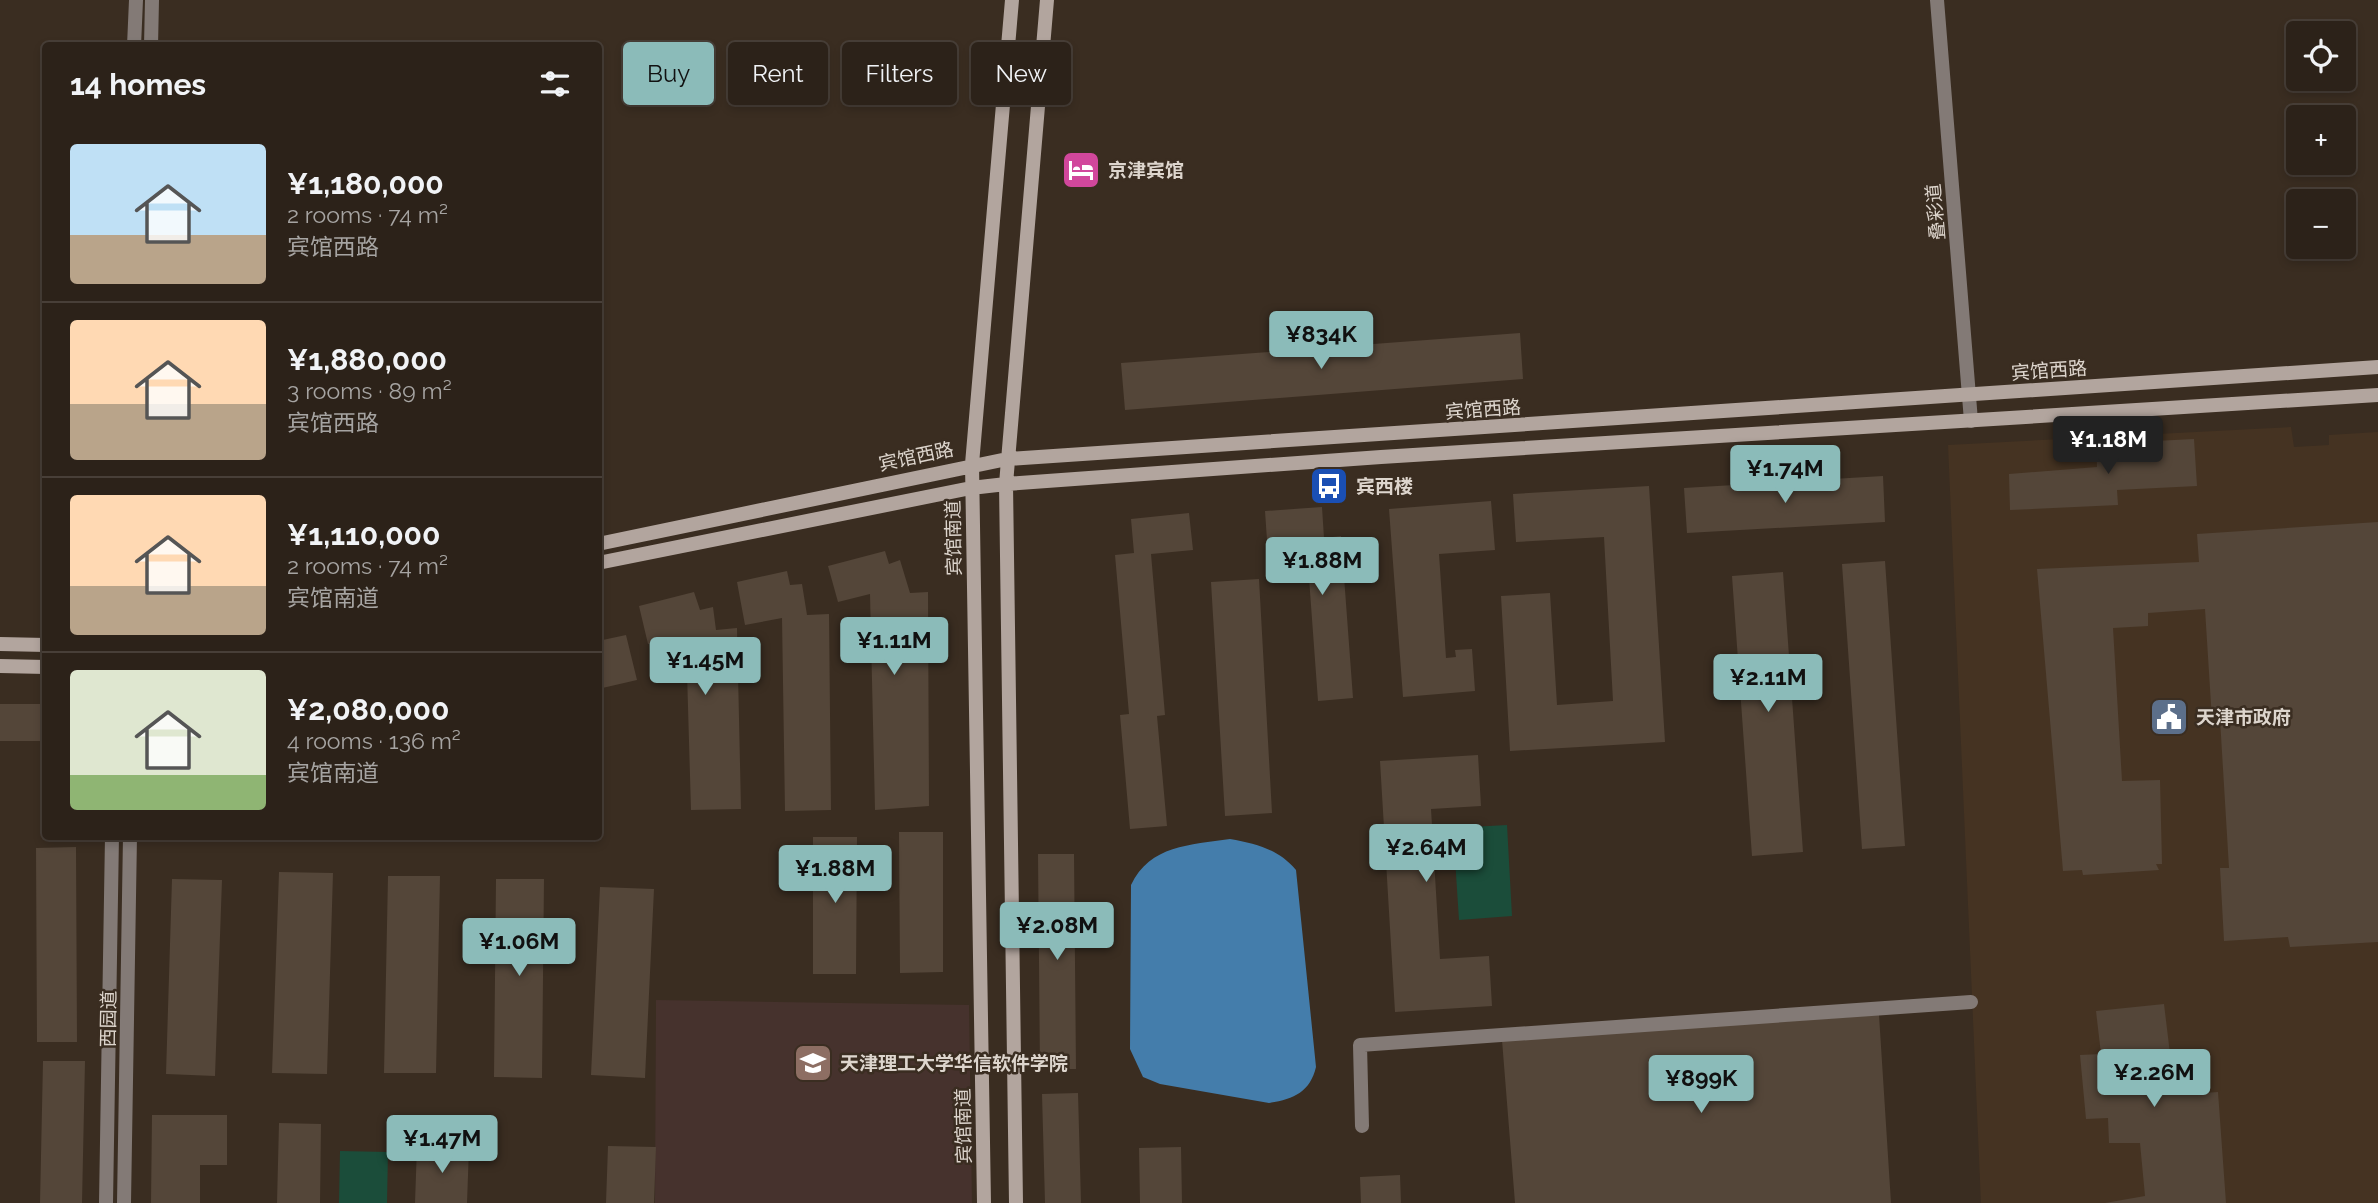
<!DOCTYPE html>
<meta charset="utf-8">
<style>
:root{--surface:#2c2219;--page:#382f26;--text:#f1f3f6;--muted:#a6a4a2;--line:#483f38;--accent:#8bbbb9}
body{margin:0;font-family:Raleway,"Noto Sans SC",sans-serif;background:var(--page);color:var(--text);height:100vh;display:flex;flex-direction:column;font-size:26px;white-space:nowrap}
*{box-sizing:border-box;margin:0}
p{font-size:23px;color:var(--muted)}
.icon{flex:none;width:38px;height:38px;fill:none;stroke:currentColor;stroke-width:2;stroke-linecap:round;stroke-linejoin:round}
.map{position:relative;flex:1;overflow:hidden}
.sheet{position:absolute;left:42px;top:42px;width:560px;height:798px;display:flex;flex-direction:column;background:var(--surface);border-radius:7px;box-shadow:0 4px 10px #0003,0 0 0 2px var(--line)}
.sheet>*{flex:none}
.banner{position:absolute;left:623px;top:42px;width:665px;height:63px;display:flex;gap:14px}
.controls{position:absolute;left:2286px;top:21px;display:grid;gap:14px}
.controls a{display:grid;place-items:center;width:70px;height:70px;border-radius:7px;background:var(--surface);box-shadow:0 4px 10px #0003,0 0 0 2px var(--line);font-size:35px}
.price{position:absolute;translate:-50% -60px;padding:0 16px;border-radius:7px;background:var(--accent);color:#111;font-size:23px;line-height:46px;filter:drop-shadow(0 2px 4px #0008)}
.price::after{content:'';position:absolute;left:50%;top:42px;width:21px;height:16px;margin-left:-10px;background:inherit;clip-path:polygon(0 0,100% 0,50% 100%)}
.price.current{background:#222;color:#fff}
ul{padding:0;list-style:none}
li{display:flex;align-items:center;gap:21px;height:175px;padding:0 28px}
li+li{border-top:2px solid var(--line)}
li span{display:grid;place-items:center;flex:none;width:196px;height:140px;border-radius:7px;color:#555}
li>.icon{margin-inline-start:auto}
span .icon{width:84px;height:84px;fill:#fffc;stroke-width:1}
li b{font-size:30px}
h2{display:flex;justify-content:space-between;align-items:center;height:84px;padding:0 28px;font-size:30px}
.chip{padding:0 24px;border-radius:7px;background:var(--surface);box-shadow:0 4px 10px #0003,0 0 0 2px var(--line);font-size:24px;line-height:63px}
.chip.current{background:var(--accent);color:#111}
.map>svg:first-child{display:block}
.built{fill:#453322}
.education{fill:#46322d}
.green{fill:#1b4d3a}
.water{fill:#447dab}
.building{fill:#544639}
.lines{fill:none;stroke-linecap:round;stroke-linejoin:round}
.minor{stroke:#837a76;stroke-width:14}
.tertiary{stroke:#837a76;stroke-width:14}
.secondary{stroke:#b2a59e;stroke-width:14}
.labels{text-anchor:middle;stroke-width:5;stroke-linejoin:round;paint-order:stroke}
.poi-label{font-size:19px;font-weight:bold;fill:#ddd5cd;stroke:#3a2d21;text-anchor:start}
.street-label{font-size:19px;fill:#ddd5cd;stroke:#3a2d21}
</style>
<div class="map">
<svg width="2378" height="1203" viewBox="0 0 2378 1203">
<rect width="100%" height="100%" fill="#3a2d21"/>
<path class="built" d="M2291,427L2294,447L2329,445V435L2378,432V1203H1981L1948,445Z"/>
<path class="education" d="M656,1000L969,1005L972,1203H655Z"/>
<path class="green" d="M1507,825L1512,916L1459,920L1453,828Z
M340,1151L388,1152L387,1203H339Z"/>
<path class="water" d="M1230,839C1257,844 1278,849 1296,870L1316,1067C1310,1092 1294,1099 1269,1103L1160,1084L1143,1077L1130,1049L1131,885C1150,845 1190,845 1230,839Z"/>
<path class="building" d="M1520,333L1523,379L1125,410L1121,363Z
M2194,439L2197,486L2117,490L2118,505L2010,510L2009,474L2097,467L2096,444Z
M1883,476L1885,522L1687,533L1684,488Z
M1649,486L1665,742L1510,751L1501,596L1550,593L1557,705L1613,701L1604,537L1516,542L1513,494Z
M1491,501L1495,550L1439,554L1446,658L1456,657L1455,650L1472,649L1475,691L1403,697L1389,509Z
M1322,507L1324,538L1341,536L1353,698L1318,701L1306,537L1267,540L1265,511Z
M1189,513L1193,550L1151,554L1165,715L1157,716L1167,826L1130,829L1120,715L1129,714L1115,555L1134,553L1131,519Z
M2378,522V942L2290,947L2288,937L2224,941L2220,868H2229L2220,719L2212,720L2205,609L2148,613V626L2113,628L2122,781L2160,780L2162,864H2156L2159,870L2083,875L2082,870L2063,871L2037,569L2199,562L2197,534Z
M885,551L889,564L900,560L910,593L928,592L929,806L875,810L870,594L838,602L828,566Z
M1885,561L1905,846L1862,849L1842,564Z
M787,571L790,585L802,584L807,615L829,614L831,810L785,811L782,618L745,625L737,582Z
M1783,572L1803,852L1752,856L1732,576Z
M1259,579L1272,813L1225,816L1211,582Z
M694,592L700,610L713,607L716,630L737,628L741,809L691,810L686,638L648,644L639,606Z
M626,635L637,680L598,689V641Z
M0,704H46V741H0Z
M1478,755L1481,806L1431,809L1440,959L1489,956L1492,1006L1395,1012L1380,761Z
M899,832H943V972L900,973Z
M813,837H857L856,974H813Z
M76,847L77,1042H37L36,848Z
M1038,854H1074L1076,1069H1040Z
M279,872L333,873L327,1074L272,1073Z
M388,876H440L436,1073H384Z
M172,879L222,880L215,1076L166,1074Z
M496,879H544L542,1078L494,1077Z
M600,887L654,889L645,1078L591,1075Z
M2164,1004L2175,1095L2218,1092L2226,1203H2105L2145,1196L2140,1143H2109L2108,1118L2086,1119L2080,1055L2101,1054L2096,1011Z
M1879,1015L1891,1203H1515L1502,1040Z
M43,1061H85L82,1203H40Z
M1078,1093L1081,1203H1045L1042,1094Z
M152,1115H227V1165H200V1203H151Z
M279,1123L321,1124L320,1203H277Z
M417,1146L469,1148L467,1203H415Z
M608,1146L656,1147L654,1203H606Z
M1181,1147L1182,1203H1140L1139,1148Z
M1400,1175L1401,1203H1361L1360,1177Z"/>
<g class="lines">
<path class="minor" d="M1362,1126L1360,1045L1971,1002"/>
<path class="tertiary" d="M1937,0L1971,421
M134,46L136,0
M151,46L152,0
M106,1203L112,836
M124,1203L130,836"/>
<path class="secondary" d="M598,544L1007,459L2378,367
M598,563L971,488L1006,484L1381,457L2378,395
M0,644L46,645
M0,666L46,667
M984,1203L972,464L1012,0
M1016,1203L1006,484L1047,0"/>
</g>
<defs>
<symbol id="hotel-square" viewBox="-11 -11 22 22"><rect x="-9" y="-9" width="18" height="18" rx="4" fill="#d1479c" stroke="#3a2d21"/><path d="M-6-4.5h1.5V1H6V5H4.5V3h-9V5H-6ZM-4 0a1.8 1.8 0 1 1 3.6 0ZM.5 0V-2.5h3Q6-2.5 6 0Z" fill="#fff"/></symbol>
<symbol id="bus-square" viewBox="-11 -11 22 22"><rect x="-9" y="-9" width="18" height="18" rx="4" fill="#1a4fb4" stroke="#3a2d21"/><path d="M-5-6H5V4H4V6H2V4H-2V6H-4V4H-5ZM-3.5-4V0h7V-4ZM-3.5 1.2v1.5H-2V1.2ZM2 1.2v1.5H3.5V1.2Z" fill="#fff"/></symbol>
<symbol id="civic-square" viewBox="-11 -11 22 22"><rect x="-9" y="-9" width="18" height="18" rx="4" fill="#5c6f8a" stroke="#3a2d21"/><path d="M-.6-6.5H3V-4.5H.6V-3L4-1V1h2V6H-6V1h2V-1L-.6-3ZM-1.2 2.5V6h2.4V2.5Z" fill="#fff"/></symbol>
<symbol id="university-square" viewBox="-11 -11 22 22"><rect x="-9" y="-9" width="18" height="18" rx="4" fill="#8d6e63" stroke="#3a2d21"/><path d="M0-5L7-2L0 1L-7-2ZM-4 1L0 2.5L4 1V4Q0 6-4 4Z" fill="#fff"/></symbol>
</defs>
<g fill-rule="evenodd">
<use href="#hotel-square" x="1059" y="148" width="44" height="44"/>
<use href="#bus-square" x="1307" y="464" width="44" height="44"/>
<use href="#civic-square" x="2147" y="695" width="44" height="44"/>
<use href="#university-square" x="791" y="1041" width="44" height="44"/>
</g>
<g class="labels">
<g class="poi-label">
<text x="1108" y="177">京津宾馆</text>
<text x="1356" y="493">宾西楼</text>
<text x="2196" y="724">天津市政府</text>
<text x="840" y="1070">天津理工大学华信软件学院</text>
</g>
<g class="street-label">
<text transform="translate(1935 212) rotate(-95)" y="7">叠彩道</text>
<text transform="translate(2049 370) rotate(-4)" y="7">宾馆西路</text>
<text transform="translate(1483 409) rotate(-4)" y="7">宾馆西路</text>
<text transform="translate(916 456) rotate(-12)" y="7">宾馆西路</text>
<text transform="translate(953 538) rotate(-91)" y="7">宾馆南道</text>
<text transform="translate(108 1019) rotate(-89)" y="7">西园道</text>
<text transform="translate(963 1126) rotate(-91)" y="7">宾馆南道</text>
</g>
</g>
</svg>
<div class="controls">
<a><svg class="icon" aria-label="locate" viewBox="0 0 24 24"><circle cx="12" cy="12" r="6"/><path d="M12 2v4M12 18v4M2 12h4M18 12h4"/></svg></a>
<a>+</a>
<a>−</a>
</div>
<b class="price" style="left:1321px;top:371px">¥834K</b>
<b class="price current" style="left:2108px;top:476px">¥1.18M</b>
<b class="price" style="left:1785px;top:505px">¥1.74M</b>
<b class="price" style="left:1322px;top:597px">¥1.88M</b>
<b class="price" style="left:894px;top:677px">¥1.11M</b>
<b class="price" style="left:705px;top:697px">¥1.45M</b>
<b class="price" style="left:1768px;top:714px">¥2.11M</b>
<b class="price" style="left:1426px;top:884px">¥2.64M</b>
<b class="price" style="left:835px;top:905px">¥1.88M</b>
<b class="price" style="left:1057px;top:962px">¥2.08M</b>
<b class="price" style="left:519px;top:978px">¥1.06M</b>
<b class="price" style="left:2154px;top:1109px">¥2.26M</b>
<b class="price" style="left:1701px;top:1115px">¥899K</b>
<b class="price" style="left:442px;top:1175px">¥1.47M</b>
<div class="banner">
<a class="chip current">Buy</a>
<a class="chip">Rent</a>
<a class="chip">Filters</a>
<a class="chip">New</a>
</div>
<section class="sheet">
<h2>14 homes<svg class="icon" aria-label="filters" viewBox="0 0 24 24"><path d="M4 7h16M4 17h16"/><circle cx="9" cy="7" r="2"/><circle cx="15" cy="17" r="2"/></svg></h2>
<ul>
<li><span style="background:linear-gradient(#bfe0f5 65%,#b9a48a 0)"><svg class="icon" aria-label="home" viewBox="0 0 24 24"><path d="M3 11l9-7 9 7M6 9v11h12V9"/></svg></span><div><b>¥1,180,000</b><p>2 rooms · 74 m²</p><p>宾馆西路</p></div></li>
<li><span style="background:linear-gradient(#ffd9b3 60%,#b9a48a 0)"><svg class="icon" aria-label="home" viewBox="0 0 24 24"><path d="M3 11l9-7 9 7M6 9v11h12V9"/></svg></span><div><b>¥1,880,000</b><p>3 rooms · 89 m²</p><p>宾馆西路</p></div></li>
<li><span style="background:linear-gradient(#ffd9b3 65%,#b9a48a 0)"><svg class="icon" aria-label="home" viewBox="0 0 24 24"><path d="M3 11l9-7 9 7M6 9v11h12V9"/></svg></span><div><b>¥1,110,000</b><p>2 rooms · 74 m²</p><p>宾馆南道</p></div></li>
<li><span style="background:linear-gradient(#dfe7d0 75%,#8fb573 0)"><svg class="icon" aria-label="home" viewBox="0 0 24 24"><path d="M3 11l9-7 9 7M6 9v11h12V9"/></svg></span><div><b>¥2,080,000</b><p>4 rooms · 136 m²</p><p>宾馆南道</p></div></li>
</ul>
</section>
</div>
